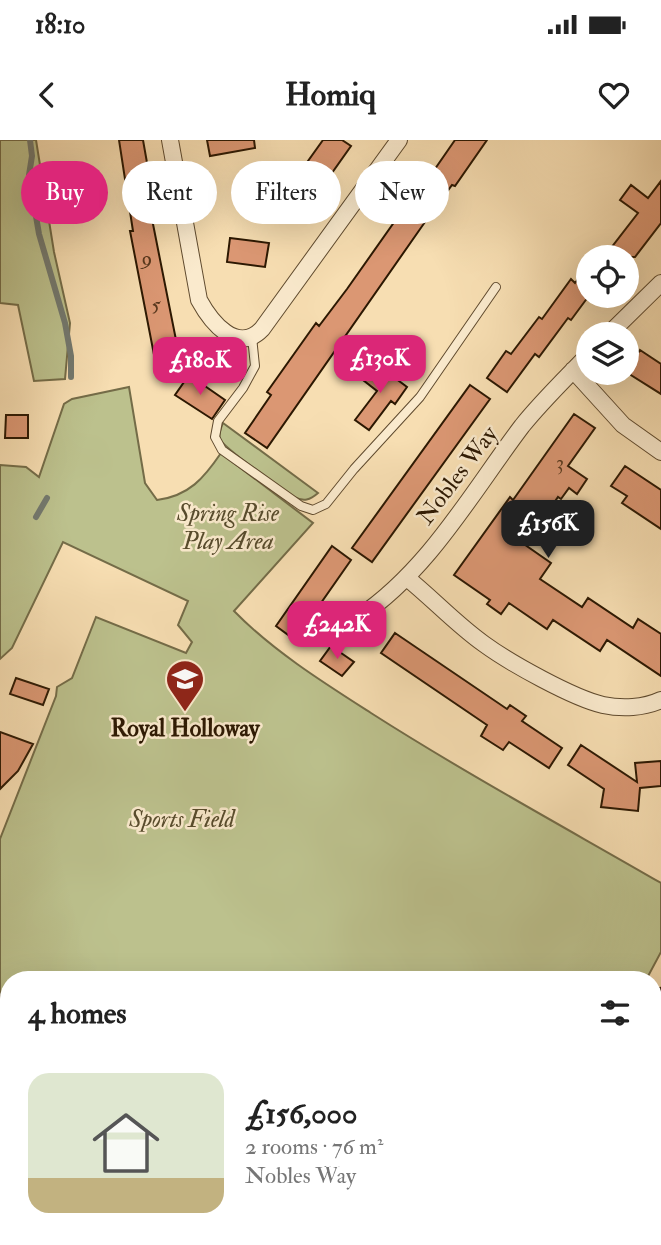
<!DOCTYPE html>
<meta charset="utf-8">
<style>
:root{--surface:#fff;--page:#f6f6f6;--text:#222;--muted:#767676;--accent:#db2777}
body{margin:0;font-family:"IM FELL Double Pica",serif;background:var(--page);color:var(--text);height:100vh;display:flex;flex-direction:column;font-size:26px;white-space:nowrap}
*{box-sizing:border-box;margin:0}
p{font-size:23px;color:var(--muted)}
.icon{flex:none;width:38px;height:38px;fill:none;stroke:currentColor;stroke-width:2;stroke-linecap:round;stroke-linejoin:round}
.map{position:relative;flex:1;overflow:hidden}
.sheet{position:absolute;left:0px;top:831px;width:662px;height:275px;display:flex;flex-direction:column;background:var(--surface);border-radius:28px 28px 0 0;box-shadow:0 7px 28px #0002}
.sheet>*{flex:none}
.guide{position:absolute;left:21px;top:21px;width:620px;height:63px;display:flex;gap:14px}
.tools{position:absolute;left:576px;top:105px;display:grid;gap:14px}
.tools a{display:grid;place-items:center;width:63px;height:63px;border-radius:50%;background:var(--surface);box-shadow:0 7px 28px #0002;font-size:35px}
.price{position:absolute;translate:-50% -60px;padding:0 16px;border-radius:14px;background:var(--accent);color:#fff;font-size:23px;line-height:46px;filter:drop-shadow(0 2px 4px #0008)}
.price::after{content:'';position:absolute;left:50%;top:42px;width:21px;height:16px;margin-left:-10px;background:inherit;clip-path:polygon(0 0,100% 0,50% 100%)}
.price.current{background:#222;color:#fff}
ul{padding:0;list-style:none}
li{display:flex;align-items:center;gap:21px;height:175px;padding:0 28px}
li span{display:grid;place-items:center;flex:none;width:196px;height:140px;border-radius:21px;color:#555}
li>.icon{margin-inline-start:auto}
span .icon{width:84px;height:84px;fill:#fffc;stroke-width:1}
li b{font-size:30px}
h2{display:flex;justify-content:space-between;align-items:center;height:84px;padding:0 28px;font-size:30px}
.tag{padding:0 24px;border-radius:32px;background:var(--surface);box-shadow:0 7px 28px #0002;font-size:24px;line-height:63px}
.tag.current{background:var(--accent);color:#fff}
.status{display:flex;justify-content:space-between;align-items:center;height:49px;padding:0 35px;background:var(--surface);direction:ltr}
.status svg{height:19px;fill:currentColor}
header{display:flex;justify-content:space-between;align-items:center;height:91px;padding:0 28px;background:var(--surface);font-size:32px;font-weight:800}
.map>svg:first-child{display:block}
.green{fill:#bcc18d;stroke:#746c48;stroke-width:2}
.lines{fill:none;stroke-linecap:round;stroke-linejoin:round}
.stream{stroke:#73796f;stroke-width:6}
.building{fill:#db9773;stroke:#2c1802;stroke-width:2}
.lane-casing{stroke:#5f4a2e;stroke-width:10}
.street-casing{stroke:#5f4a2e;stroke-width:18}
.lane{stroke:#faeacd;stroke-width:8}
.street{stroke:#faeacd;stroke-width:16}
.rail-casing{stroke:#2c1802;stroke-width:8}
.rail{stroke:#faeacd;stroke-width:5;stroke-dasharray:16;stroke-linecap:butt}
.labels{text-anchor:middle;stroke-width:5;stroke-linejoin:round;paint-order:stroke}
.number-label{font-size:21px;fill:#58381e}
.street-label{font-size:24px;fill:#2c1802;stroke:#faeacd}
.park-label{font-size:24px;font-style:italic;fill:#574b2c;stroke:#faeacd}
.poi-label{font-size:24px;font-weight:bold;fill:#2c1802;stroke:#faeacd}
</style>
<div class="status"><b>18:10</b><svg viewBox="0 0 49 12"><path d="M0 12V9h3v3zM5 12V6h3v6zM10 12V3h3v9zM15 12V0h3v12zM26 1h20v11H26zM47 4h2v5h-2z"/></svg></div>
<header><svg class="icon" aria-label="back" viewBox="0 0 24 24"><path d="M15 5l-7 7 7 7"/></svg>Homiq<svg class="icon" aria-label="heart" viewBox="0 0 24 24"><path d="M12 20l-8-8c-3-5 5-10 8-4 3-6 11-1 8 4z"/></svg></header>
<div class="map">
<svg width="661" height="1105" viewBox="0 0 661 1105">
<rect width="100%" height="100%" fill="#f7deb2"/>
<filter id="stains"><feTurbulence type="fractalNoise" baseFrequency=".00286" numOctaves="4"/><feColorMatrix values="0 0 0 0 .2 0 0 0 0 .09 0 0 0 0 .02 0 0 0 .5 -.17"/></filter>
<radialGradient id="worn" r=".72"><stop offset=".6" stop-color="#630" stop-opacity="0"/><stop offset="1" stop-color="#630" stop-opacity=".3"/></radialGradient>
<path class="green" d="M0,0H36L54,112L70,183L65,239L34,241L18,165L0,163Z
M129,247L145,343L157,360C189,356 204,338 221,313L313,383L234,471C273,511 324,543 371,573C465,633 564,687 661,743V812L646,840H9V1097H515L511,1105H0V699L56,556L57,547L72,538L96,477L186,513L192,502L178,485L188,461L63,402L12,508L0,519V325L26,327L39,337L64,264L72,259Z
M223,283L318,353C310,360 304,362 294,357C282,348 224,309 220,299C218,294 221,288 223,283Z"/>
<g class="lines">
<path class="stream" d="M30,0L32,16L29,35L39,94L65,183L71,216V237
M36,377L47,358"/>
</g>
<path class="building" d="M119,0H143L155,68L150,69L180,220L156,225L130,91H133Z
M207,0H254L255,8L210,16Z
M323,0H342L351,6L300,78L278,63Z
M455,0H487L455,46L452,45L425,82L267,308L245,293L271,255L267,252L316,183L319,186L347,149L426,37L428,39Z
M661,41V83L635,117H604L638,73L620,60L631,45L648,58Z
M230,98L269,103L265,127L227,122Z
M588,126V157L571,180L568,178L539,217L535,214L507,252L487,238L506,211L511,214L539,177L542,179L571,139L575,143Z
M640,210L661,224V254L626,232Z
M375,223L407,247L395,264L391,261L369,290L355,280L377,251L363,240Z
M189,235L225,260L212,279L175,255Z
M470,245L490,259L372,422L352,408Z
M574,274L595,288L568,326L587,339L577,354L569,348L561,359L558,357L545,376L541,374L521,402L551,423L540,439L582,467L588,458L633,488L638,479L661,494V536L607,500L600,511L553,480L547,489L509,463L501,474L487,464L490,460L454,435L510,357L513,360Z
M6,275H28V298H5Z
M625,326L661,350V389L622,363L627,356L611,346Z
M332,406L351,420L295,500L276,486Z
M395,493L507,569L510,565L526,576L522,581L562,608L549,628L509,602L503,610L481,596L487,585L381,513Z
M331,506L354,522L342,536L320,521Z
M16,538L49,549L43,565L10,554Z
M0,592L33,604L18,631L0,649Z
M581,605L637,642L635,623L661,621V646L640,648L638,671L601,667L604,649L568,625Z"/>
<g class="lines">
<defs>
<path id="lane" d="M252,197L255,226L243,248L218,281L215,297L222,310L301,366L313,370L326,364L354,329L420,257L496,147"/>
<path id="street" d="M170,0L199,160C211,182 237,215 262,189L399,0
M609,194L661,143
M573,230L623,285L661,312
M407,438C433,459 457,485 484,504C510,523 573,558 603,565C622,569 644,568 661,560
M359,477C429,430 472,352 522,286C542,261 566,238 588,215"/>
</defs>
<use href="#lane" class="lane-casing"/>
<use href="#street" class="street-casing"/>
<use href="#lane" class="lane"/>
<use href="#street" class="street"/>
<defs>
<path id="rail" d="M653,866L661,851
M653,888L661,873
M531,1105L535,1097"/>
</defs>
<use href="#rail" class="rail-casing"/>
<use href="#rail" class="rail"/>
</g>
<defs>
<symbol id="university-pin" viewBox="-11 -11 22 30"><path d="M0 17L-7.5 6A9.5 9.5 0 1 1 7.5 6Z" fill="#8f2418" stroke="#faeacd"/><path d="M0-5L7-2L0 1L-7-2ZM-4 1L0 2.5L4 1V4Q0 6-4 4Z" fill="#fff"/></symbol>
</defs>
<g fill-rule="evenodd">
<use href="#university-pin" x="163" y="517" width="44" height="60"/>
</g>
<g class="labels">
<g class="number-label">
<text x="147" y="125">9</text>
<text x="156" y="171">5</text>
<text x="560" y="329">3</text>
</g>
<g class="street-label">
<text transform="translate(457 335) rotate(-53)" y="8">Nobles Way</text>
</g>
<g class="park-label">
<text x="228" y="381">Spring Rise<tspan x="228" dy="28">Play Area</tspan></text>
<text x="182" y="687">Sports Field</text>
</g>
<g class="poi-label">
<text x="185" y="596">Royal Holloway</text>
</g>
</g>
<rect width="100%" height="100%" filter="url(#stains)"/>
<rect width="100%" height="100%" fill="url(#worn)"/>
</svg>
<div class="tools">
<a><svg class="icon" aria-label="locate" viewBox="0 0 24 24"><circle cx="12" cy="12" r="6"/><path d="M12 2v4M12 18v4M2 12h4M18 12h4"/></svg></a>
<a><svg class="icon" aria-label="layers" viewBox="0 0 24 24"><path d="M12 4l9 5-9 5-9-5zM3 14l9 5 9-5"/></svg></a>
</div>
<b class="price" style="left:380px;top:255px">£130K</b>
<b class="price" style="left:200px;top:257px">£180K</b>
<b class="price current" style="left:548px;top:420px">£156K</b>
<b class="price" style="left:337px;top:521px">£242K</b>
<div class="guide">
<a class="tag current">Buy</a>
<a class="tag">Rent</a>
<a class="tag">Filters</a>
<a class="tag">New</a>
</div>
<section class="sheet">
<h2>4 homes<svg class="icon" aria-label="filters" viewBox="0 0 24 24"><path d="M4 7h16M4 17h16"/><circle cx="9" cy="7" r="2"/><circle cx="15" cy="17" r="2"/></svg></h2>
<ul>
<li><span style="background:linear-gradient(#dfe7d0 75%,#c2b280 0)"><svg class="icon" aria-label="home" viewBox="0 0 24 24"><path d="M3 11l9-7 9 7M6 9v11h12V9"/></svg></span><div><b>£156,000</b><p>2 rooms · 76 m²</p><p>Nobles Way</p></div></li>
</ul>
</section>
</div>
